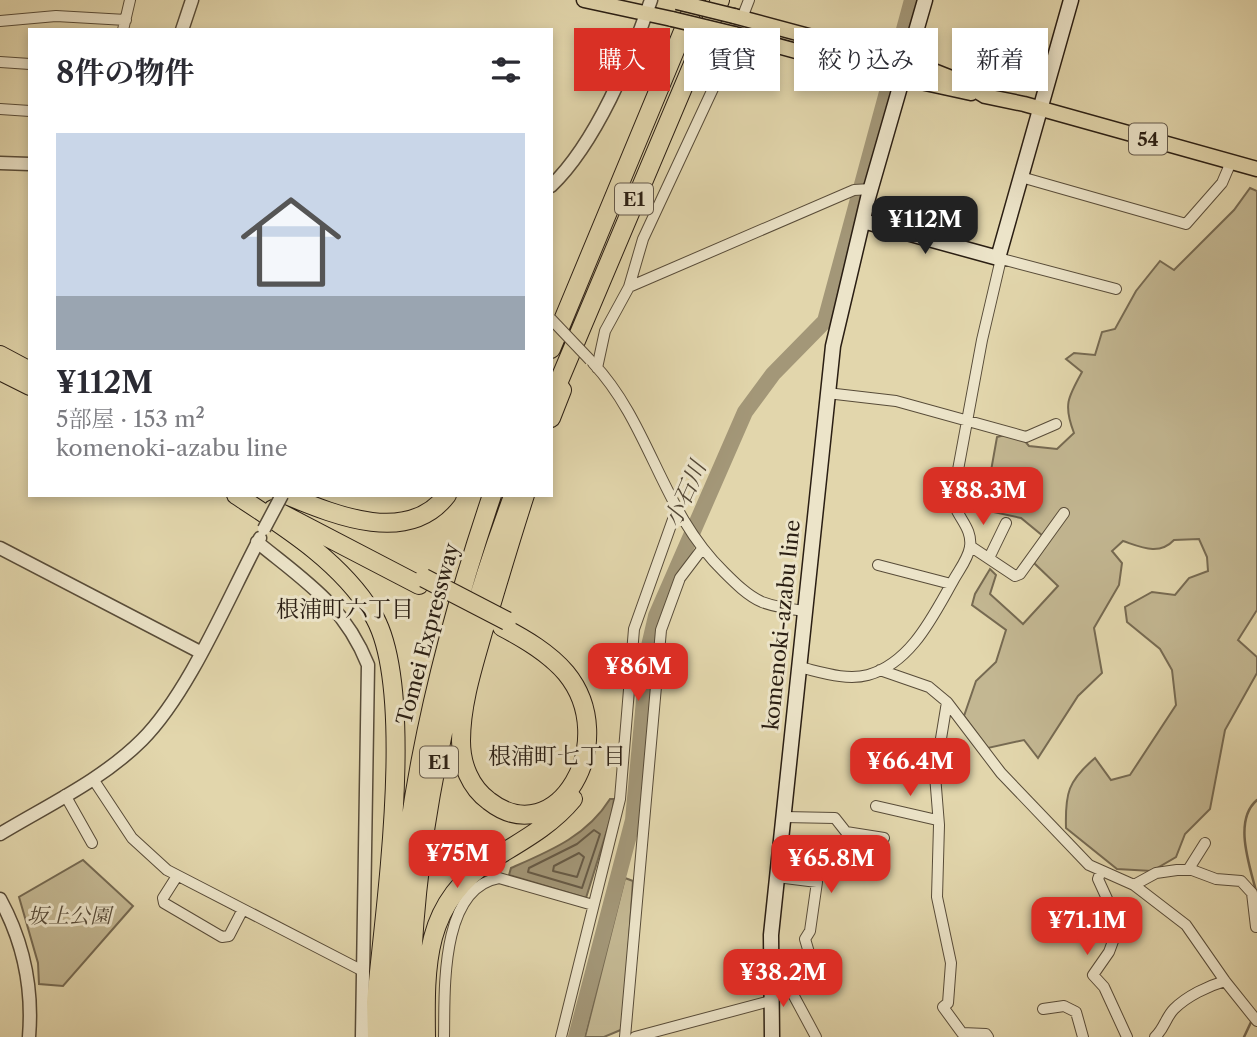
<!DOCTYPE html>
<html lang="ja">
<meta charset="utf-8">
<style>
:root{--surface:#fff;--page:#f7f7f7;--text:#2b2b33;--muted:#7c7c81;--line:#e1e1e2;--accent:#d93025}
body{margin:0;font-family:"Libre Caslon Text","Noto Serif JP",serif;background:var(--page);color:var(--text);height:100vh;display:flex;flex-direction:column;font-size:26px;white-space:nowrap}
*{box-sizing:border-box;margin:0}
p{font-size:23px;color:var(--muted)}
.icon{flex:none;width:38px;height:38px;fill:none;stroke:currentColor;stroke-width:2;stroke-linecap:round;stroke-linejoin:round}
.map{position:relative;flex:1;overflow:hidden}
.side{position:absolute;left:28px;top:28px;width:525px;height:469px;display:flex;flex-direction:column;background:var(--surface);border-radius:0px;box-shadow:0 4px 10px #0003}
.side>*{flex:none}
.hud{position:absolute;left:574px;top:28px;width:578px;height:63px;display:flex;gap:14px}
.price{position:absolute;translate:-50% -60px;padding:0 16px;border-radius:14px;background:var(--accent);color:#fff;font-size:23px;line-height:46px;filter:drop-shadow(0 2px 4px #0008)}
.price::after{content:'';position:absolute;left:50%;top:42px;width:21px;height:16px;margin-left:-10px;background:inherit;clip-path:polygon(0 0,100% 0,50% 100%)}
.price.active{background:#222;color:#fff}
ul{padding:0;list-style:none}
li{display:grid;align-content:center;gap:14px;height:371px;padding:0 28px}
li+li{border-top:2px solid var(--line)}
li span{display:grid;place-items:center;height:217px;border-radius:0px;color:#555}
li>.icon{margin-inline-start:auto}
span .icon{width:126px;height:126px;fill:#fffc;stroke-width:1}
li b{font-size:30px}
h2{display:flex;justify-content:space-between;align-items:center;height:84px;padding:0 28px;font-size:30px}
.tag{padding:0 24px;border-radius:0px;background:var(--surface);box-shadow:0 4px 10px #0003;font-size:24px;line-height:63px}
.tag.active{background:var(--accent);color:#fff}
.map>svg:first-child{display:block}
.green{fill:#c3b792;stroke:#766a52;stroke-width:2}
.water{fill:#a39778;stroke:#736750;stroke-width:2}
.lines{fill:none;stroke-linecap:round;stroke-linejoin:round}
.shore{stroke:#665a46;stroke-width:2}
.stream{stroke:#736750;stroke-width:2.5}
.river{stroke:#a39778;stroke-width:16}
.minor-casing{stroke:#584c39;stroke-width:12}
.tertiary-casing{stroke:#584c39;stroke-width:15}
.secondary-casing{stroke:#2a1e13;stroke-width:17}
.primary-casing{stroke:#2a1e13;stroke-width:17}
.motorway-casing{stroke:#2a1e13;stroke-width:20}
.minor{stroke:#ece4c9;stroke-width:10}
.tertiary{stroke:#ece4c9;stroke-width:12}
.secondary{stroke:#ece4c9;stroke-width:14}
.primary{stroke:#e2d6ac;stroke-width:14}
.motorway{stroke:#e2d6ac;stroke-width:18}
.minor-bridge-casing{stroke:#584c39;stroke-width:12;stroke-linecap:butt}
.tertiary-bridge-casing{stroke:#584c39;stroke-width:15;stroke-linecap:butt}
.primary-bridge-casing{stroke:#2a1e13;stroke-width:17;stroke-linecap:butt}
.motorway-bridge-casing{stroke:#2a1e13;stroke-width:20;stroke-linecap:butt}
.minor-bridge{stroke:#ece4c9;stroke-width:10}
.tertiary-bridge{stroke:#ece4c9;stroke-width:12}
.primary-bridge{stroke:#e2d6ac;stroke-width:14}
.motorway-bridge{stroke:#e2d6ac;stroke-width:18}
.labels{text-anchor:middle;stroke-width:6;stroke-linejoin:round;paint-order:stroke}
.shield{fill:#ece4c9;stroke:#64594a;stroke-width:2}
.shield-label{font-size:19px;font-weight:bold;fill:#2a1e13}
.street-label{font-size:21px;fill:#2a1e13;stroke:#ece4c9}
.park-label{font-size:21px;font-style:italic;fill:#584c39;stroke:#ece4c9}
.water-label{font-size:23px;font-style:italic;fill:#544836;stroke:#ece4c9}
.neighbourhood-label{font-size:23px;fill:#2a1e13;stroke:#ece4c9}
</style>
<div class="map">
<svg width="1257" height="1037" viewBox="0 0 1257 1037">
<rect width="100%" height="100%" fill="#e2d6ac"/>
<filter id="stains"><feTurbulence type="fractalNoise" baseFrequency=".00286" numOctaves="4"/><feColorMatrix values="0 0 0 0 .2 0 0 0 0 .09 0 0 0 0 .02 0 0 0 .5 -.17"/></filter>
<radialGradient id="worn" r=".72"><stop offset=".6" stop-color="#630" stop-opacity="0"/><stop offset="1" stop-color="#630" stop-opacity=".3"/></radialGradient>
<path class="green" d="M1250,188L1257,191V610L1238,640L1257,657V673L1225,730L1210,809L1185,834L1176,857L1152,871L1117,869L1066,828C1065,793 1068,781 1095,758L1111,780L1130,775L1176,705L1172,670L1160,649L1127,622L1125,607L1152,592L1175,595L1189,578L1208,571L1207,557L1199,539L1174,540C1159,556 1141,547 1123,541L1112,551L1122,563L1119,585L1094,628L1102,673L1078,696L1038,758L1024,740L988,748L964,716L976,681L996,662L1006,630L972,605L975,594L990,569L996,575L990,594L1023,624L1058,586L1034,563L1049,541L1021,518L984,510L997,437L1017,432L1029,446L1057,449L1074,433C1063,405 1068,397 1082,372L1066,359L1074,353L1095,355L1102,332L1115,329L1136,291L1160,261L1174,270L1234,210Z
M83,860L133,906L63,986L39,984L38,963L19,897Z
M625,878L633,881L623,1029L604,1037H585Z"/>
<path class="water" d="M610,799H614L612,814L586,898L509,875L511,868C550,851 587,836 610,799Z"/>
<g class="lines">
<path class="shore" d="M594,830L600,834L582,888L528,872L529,868L577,844Z
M579,853L584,857L577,877L553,871L554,866Z"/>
<path class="stream" d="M1257,800C1232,821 1251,869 1257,895
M1244,1037L1252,1020"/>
<path class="river" d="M576,1037L633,820L649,646L656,616L745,412L773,374L825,321L912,0"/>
<defs>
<path id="minor" d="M742,18L749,0
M0,21L56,16L126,20
M123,30L130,0
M0,62L30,64
M0,109L30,111
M1021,177L1186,224L1222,183L1231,162
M629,287L854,190L871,189
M593,363C651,425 661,511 724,572C735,583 748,596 762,602C775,607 790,609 804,611
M597,368L605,331L629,287L643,239L738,35
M827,393L896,401L1026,437L1056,424
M970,546L1015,576L1020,574L1064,513
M989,558L1006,523
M878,565L951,584
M799,667C821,672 846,681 868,675C911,663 933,616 953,581C959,570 968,559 970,547C973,526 954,516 953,497L982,340L1000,263L998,258L1116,289
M880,670L929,687L947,702L1001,773L1089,865L1134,885L1186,925L1225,981L1257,1021
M947,702L935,775L939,825L937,897L951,963L948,1003L943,1007L962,1033L986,1034L988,1037
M93,779L132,838L167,870L361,970
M65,795L92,843
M876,806L937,820
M784,817L835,818L846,832L884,838
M1188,870L1205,843
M1101,871L1098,879L1119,925L1109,952L1093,975L1104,987L1127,1037
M177,876L163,898L164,903L222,937L229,936L242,911
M777,877L817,882L810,931L805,939L815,973
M1134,885L1156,873L1177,870H1192L1216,879L1241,881L1252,893L1256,927
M770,964L781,972L816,1037
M1043,1009L1064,1006L1076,1012L1083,1037
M444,1037C445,994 439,888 499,878L593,905
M561,1037L620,799L634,629L676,511
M625,1037L661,630L680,578L702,549
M635,1037L770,1001
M1155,1037C1164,1029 1166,1017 1174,1009C1187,996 1208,986 1225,981"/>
<path id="tertiary" d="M182,30L192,0
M0,163L30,164
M551,186C596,143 631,58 651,0
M257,542C306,582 344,605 368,665L362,1037
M0,548L200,652
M0,834C48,805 102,780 142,740C189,693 228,598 260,538
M0,899C23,941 33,989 29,1037"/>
<path id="secondary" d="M863,221L998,258L1071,0
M772,1037L771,935L833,346L868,198L925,0"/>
<path id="primary" d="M584,0L672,19
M734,16L883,56
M734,34L877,73
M921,66L964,83L985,96L1024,104L1257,169
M916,81L971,93"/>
<path id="motorway" d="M551,349L696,0
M0,355L30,371
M0,371L30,386
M551,400L720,0
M551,418L562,390
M236,495C285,527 341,562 372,613C418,685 384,913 376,1002L377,1037
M286,495C335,515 408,546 447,495
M273,509L419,585
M502,627C525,639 549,653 566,673C622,741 557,854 489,801C470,787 461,764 461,741C461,704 473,667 483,632C497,586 510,541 525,495
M393,1037C395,846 431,675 492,495
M411,1037C407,857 450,666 512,499
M426,1037C425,966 424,902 491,860C520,842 551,826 573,799"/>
</defs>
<use href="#minor" class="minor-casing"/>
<use href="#tertiary" class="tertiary-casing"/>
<use href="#secondary" class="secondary-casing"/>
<use href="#primary" class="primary-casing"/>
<use href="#motorway" class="motorway-casing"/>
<use href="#minor" class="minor"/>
<use href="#tertiary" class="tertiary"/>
<use href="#secondary" class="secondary"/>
<use href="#primary" class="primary"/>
<use href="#motorway" class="motorway"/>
<defs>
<path id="minor-bridge" d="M551,319L590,360"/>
<path id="tertiary-bridge" d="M264,529L282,495"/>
<path id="primary-bridge" d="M677,2L734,16
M672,19L734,34
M883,56L921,66
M877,73L916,81"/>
<path id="motorway-bridge" d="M424,578L507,621"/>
</defs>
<use href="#minor-bridge" class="minor-bridge-casing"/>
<use href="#tertiary-bridge" class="tertiary-bridge-casing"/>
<use href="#primary-bridge" class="primary-bridge-casing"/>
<use href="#motorway-bridge" class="motorway-bridge-casing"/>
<use href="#minor-bridge" class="minor-bridge"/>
<use href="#tertiary-bridge" class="tertiary-bridge"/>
<use href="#primary-bridge" class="primary-bridge"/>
<use href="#motorway-bridge" class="motorway-bridge"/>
</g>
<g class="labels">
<g class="shield">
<rect x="1129" y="123.5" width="38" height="31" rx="5"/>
<rect x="615" y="183.5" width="38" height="31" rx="5"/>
<rect x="420" y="746.5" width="38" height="31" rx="5"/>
</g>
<g class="shield-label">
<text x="1148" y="146">54</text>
<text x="634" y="206">E1</text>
<text x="439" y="769">E1</text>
</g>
<g class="street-label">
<text transform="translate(782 625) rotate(-84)" y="7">komenoki-azabu line</text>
<text transform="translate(428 634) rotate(-75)" y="7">Tomei Expressway</text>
</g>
<g class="park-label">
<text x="69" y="923">坂上公園</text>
</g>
<g class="water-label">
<text transform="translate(685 494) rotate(-66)" y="8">小石川</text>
</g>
<g class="neighbourhood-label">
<text x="345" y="617">根浦町六丁目</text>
<text x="557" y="764">根浦町七丁目</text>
</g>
</g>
<rect width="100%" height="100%" filter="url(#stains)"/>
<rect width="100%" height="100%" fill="url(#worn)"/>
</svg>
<b class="price active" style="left:925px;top:256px">¥112M</b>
<b class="price" style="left:983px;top:527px">¥88.3M</b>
<b class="price" style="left:638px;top:703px">¥86M</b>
<b class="price" style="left:910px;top:798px">¥66.4M</b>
<b class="price" style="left:457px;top:890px">¥75M</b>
<b class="price" style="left:831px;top:895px">¥65.8M</b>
<b class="price" style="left:1087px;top:957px">¥71.1M</b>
<b class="price" style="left:783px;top:1009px">¥38.2M</b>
<div class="hud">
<a class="tag active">購入</a>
<a class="tag">賃貸</a>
<a class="tag">絞り込み</a>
<a class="tag">新着</a>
</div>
<section class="side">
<h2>8件の物件<svg class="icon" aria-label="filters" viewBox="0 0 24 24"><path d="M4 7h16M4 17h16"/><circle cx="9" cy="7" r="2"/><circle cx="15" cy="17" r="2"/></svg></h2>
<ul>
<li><span style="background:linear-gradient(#c9d6e8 75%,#9aa5b1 0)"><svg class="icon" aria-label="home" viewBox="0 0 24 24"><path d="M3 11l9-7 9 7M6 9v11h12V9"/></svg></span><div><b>¥112M</b><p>5部屋 · 153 m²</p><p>komenoki-azabu line</p></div></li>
</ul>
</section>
</div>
